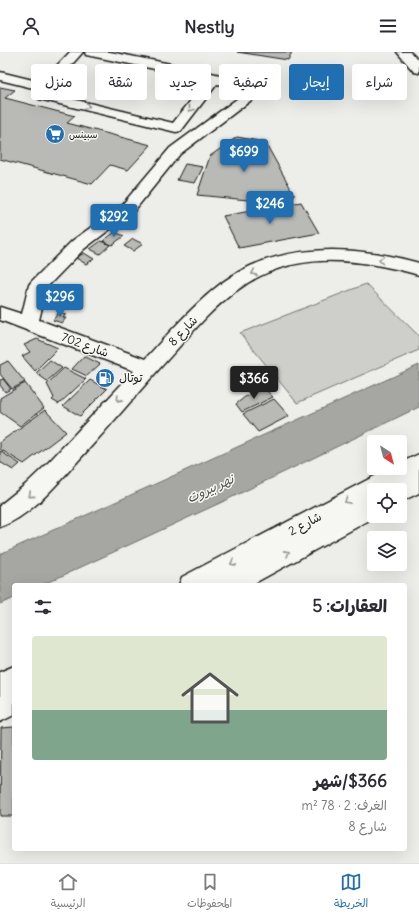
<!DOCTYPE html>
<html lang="ar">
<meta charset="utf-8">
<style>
:root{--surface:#fff;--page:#f7f7f7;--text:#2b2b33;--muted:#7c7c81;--line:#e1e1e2;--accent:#1f6fb2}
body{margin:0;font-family:Delius,"Playpen Sans Arabic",sans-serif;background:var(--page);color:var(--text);direction:rtl;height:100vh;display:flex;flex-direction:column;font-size:15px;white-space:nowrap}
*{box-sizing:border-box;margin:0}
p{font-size:13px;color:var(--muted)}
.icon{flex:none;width:22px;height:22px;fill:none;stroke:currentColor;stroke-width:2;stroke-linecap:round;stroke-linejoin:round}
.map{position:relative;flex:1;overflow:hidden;direction:ltr}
.sheet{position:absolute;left:12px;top:531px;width:395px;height:268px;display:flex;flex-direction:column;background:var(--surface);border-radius:4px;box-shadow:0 4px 16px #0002;direction:rtl}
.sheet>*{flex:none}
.hud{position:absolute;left:12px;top:12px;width:395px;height:36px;direction:rtl;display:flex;gap:8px}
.needle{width:26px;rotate:144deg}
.controls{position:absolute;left:367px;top:383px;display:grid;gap:8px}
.controls a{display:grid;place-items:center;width:40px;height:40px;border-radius:4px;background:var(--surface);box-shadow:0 4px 16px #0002;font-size:20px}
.price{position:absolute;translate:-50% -34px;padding:0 9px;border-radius:4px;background:var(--accent);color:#fff;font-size:13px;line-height:26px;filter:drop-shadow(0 1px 2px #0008)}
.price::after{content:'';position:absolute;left:50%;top:24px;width:12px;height:9px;margin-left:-6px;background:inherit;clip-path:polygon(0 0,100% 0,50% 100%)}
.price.selected{background:#222;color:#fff}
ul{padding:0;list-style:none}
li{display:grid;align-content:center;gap:8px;height:212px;padding:0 20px}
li+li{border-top:1px solid var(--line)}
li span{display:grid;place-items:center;height:124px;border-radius:4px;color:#555}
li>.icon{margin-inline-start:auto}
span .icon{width:72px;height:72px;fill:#fffc;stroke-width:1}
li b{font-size:17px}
h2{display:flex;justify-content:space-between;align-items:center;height:48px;padding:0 20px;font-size:17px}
.chip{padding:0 14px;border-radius:4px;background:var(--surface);box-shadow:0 4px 16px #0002;font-size:14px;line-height:36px}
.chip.selected{background:var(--accent);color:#fff}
header{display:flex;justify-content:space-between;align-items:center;height:52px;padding:0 20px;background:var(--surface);font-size:18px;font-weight:800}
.tab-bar{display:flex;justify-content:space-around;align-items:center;height:56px;border-top:1px solid var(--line);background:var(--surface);font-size:11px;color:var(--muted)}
.tab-bar a{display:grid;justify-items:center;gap:2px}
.tab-bar .selected{color:var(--accent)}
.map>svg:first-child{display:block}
.green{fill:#cececb;stroke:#757574}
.water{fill:#a6a6a3;stroke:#6f6f6d}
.building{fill:#b9b9b6;stroke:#1c1c1c}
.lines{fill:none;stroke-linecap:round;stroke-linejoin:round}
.minor-casing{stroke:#1c1c1c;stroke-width:3}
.highway-casing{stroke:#1c1c1c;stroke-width:3}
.minor{fill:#f6f6f2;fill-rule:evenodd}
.highway{fill:#f6f6f2;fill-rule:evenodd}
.oneway{stroke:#949492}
.labels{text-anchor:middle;stroke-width:3;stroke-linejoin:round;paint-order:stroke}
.far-poi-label{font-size:10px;fill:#1c1c1c;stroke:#f6f6f2;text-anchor:start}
.street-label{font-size:12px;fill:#1c1c1c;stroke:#f6f6f2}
.poi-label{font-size:12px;fill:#1c1c1c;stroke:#f6f6f2;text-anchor:start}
.water-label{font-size:13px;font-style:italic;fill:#535352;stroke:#f6f6f2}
</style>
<header><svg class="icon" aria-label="menu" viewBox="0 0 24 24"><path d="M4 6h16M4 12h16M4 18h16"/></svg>Nestly<svg class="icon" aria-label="person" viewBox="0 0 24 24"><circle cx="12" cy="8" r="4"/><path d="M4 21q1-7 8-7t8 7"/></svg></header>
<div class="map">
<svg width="419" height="811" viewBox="0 0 419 811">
<rect width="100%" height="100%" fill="#edede9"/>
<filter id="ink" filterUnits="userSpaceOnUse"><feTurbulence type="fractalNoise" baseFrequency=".025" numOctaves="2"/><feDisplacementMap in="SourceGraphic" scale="8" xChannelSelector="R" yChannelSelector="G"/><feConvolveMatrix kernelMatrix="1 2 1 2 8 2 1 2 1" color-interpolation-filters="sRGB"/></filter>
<g filter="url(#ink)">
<path class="green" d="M366,232L419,284V298L297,351L240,281Z"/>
<path class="water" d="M419,313V355L220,451L42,533H14V546L0,552V502Z"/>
<path class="building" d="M237,0H292L288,8Z
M235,14L255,21L244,28L224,20Z
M251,24L265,32L258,36L244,28Z
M0,35L15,38L5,46L75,64L67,71L151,93L128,118L110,113L92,132L0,107Z
M237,85L265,90L295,144L258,149L197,143L210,104Z
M185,112L203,115L195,131L177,128Z
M301,150L319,181L239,196L223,164Z
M115,180L124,184L112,193L103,189Z
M133,187L143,192L133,199L124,194Z
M101,189L110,193L100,202L90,197Z
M84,201L94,207L86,212L76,206Z
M59,260L66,262L63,266H66L62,271L53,268Z
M37,287L58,296L35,319L22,304L30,300L24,293Z
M84,304L100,312L87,324L72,317Z
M50,308L62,316L47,329L36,321Z
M8,309L25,330L12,337L0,322V313Z
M64,316L86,327L59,352L52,348L54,346L47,332Z
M3,327L11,337L5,340L0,333V328Z
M90,328L107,337L80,364L63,354Z
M25,331L44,356L20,374L0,360V346Z
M264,336L273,345L242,360L236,352L245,345Z
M274,347L289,364L258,380L243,362Z
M45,358L66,380L24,412L0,397V390Z
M0,399L20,412L13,418L0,410Z
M14,675V764H0L1,676Z"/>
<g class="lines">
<defs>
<path id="minor" d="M70,0H83L51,36V42L173,71L206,29L184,23L91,4L86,3L85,0H110L186,15L237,27L260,37L262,40L180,102L134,159L84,197L47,235L39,268L145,307C169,281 194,252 223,230C279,189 355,193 419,211V223C357,206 291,197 236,239C214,255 196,276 178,296C144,333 112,372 78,409C56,433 31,464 0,475V453L25,433L45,414L134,319L0,268V255L22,262L29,233L32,229L72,189L122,153L170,96L245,41L229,34L217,32L181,79L176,80L39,47L37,44V37L0,28V20L41,30Z
M419,402V441L400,450V438H374V464H377L251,533H179L182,525L390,416H400V411Z
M14,614V663L0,670V620Z"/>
<path id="highway" d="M397,0H410L419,9V21L414,20Z"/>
</defs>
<use href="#minor" class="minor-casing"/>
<use href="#highway" class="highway-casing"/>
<use href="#minor" class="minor"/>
<use href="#highway" class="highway"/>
</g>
<defs><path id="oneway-chevron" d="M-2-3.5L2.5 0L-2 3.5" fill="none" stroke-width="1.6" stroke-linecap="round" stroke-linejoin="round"/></defs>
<g class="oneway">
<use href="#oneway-chevron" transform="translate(87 54) rotate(14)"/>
<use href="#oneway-chevron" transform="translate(191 57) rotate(128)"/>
<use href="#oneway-chevron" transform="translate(381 208) rotate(-173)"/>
<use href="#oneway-chevron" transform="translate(254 221) rotate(156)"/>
<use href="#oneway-chevron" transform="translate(119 347) rotate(132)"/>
<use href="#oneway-chevron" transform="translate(31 443) rotate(139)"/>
<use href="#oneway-chevron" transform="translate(347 449) rotate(152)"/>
<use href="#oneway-chevron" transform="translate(287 501) rotate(-29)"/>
<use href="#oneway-chevron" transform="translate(233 511) rotate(152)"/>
</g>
</g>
<defs>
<symbol id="supermarket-disc" viewBox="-11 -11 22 22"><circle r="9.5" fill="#1f6fb2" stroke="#f6f6f2"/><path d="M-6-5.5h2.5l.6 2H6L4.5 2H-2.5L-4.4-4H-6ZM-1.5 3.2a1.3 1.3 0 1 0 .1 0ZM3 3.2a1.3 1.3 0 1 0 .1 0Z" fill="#fff"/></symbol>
<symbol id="fuel-disc" viewBox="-11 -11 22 22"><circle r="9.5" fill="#1f6fb2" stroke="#f6f6f2"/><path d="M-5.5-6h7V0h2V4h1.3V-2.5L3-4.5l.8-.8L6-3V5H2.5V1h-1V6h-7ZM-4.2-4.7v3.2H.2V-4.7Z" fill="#fff"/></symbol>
</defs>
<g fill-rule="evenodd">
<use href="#supermarket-disc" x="44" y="71" width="22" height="22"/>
<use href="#fuel-disc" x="94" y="315" width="22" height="22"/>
</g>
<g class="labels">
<g class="far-poi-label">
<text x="69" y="86">سبينس</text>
</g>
<g class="street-label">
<text transform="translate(183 279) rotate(-46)" y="4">شارع 8</text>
<text transform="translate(85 293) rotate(20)" y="4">شارع 702</text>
<text transform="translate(305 472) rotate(-28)" y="4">شارع 2</text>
</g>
<g class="poi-label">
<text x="119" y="330">توتال</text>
</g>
<g class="water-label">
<text transform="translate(210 436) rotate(-25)" y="5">نهر بيروت</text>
</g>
</g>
</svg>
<div class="controls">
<a><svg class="needle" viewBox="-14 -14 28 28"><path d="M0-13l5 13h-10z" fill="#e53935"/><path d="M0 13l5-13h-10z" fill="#7c7c81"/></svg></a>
<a><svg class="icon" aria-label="locate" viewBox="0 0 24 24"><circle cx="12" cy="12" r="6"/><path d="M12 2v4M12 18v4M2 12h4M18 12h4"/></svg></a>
<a><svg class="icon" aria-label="layers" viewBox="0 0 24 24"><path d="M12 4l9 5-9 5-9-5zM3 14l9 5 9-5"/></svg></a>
</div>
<b class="price" style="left:244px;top:121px">$699</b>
<b class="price" style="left:270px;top:173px">$246</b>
<b class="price" style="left:114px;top:186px">$292</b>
<b class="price" style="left:60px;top:266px">$296</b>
<b class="price selected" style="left:254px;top:348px">$366</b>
<div class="hud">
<a class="chip">شراء</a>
<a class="chip selected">إيجار</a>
<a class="chip">تصفية</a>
<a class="chip">جديد</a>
<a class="chip">شقة</a>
<a class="chip">منزل</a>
</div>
<section class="sheet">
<h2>العقارات: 5<svg class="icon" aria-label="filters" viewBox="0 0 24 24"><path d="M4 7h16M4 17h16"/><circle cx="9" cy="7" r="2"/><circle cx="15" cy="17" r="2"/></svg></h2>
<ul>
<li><span style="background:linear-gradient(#dfe7d0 60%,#7fa58c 0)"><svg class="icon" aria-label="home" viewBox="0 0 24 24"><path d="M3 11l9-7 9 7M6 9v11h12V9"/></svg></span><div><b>$366/شهر</b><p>الغرف: 2 · 78 m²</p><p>شارع 8</p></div></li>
</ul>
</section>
</div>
<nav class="tab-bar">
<a class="selected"><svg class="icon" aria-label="map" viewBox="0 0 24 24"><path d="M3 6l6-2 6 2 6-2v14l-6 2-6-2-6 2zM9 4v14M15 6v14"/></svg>الخريطة</a>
<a><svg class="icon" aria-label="saved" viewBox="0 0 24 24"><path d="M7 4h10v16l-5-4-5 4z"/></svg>المحفوظات</a>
<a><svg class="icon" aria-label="home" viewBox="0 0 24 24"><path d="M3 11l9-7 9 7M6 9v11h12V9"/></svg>الرئيسية</a>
</nav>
